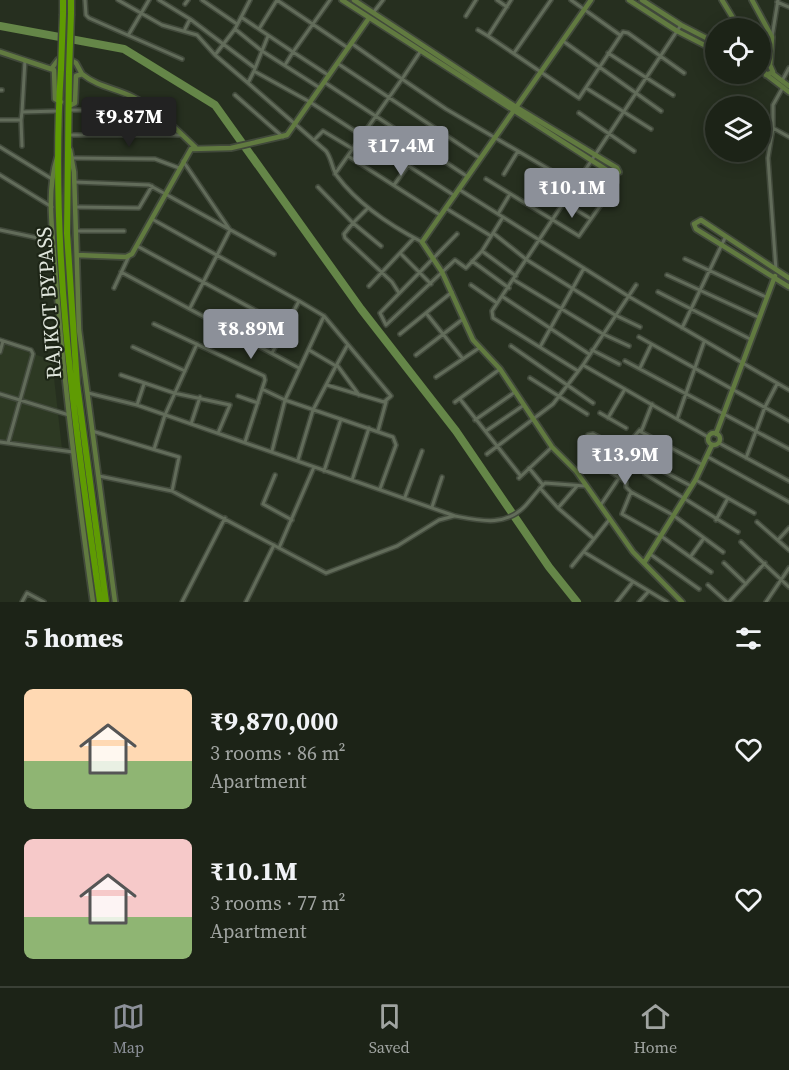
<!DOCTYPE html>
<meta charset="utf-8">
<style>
:root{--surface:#1c2317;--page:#252b20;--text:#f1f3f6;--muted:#a0a4a1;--line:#3a4036;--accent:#8c9099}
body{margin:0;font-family:"Source Serif 4",serif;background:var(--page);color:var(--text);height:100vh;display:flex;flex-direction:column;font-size:22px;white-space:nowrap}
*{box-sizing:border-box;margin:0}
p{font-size:20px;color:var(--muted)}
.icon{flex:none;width:33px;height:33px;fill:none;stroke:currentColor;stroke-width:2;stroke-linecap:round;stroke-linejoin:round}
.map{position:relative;height:602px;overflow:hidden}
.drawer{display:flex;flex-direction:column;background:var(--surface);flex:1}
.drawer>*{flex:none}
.fabs{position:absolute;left:705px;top:18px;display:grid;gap:12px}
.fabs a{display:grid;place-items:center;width:66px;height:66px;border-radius:50%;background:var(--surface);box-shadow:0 3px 15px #0003,0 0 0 2px var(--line);font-size:30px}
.price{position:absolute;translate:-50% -51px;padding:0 14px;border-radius:6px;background:var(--accent);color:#fff;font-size:20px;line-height:39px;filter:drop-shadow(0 2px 3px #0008)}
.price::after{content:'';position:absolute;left:50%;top:36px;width:18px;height:14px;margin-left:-9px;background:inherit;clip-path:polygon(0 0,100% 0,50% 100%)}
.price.current{background:#222;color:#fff}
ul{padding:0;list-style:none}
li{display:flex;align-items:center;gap:18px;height:150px;padding:0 24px}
li span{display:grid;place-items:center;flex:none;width:168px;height:120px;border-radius:9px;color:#555}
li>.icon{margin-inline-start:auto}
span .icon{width:72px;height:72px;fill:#fffc;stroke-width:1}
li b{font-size:26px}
h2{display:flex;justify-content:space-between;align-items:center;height:72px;padding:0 24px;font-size:26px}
.menu{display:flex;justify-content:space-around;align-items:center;height:84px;border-top:2px solid var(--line);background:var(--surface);font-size:16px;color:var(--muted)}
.menu a{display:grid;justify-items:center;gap:3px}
.menu .current{color:var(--accent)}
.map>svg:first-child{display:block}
.built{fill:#2d3923}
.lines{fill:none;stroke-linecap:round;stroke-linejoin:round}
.river{stroke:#658648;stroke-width:8}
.street-casing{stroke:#41493b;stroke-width:6}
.secondary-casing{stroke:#41493b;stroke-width:8}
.highway-casing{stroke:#41493b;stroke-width:9}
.street{stroke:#626c5a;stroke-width:3}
.secondary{stroke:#617a40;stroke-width:4.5}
.highway{stroke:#5f9b03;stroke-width:6}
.highway-bridge-casing{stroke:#41493b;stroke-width:9;stroke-linecap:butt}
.highway-bridge{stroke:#5f9b03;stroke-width:6}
.labels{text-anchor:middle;stroke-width:4.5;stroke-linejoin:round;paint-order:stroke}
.street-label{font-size:21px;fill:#e0e6dc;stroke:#1d2516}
</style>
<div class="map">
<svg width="789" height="602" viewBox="0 0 789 602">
<rect width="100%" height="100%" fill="#262f1f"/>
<path class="built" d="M0,343L52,360L62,449L0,440Z"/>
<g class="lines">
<path class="river" d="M0,26L124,49L215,105L361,309L456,431L549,567L577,602"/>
<defs>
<path id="street" d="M85,0L86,15L89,18L182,59
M118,0L162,25L197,35L215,55L235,29L262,51L320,88
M159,0L190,19L255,68
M202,0L237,24
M277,0L348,48
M497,0L507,7
M511,0L488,36L579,98L623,32L628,33L684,73
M571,0L620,35
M777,2L789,7
M185,4L188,0
M373,13L383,0
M466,16L476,0
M241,17L293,52L330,0
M185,29L190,19
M235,29L250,0
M259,29L277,0
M478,30L488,36
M129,34L149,0
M268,36L254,71L310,102L455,196
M772,37L778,0
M563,41L661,111
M351,43L402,79L420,52
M514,53L551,0
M608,53L673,95
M215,55L248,83
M25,60L22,112L59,111
M337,63L480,158
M285,65L293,52L328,75
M254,71L248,83L326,151C332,159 332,169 337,176C358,204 391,226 422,242
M782,81L789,68
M324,82L468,177
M586,88L651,129
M0,90H2
M235,95L283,137
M69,110L154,111
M579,113L634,151
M0,120H21L22,112
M21,120L22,146
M773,128L789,137
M68,135H182
M314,140L323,131L353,149
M0,147L52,179
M348,156L440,215
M72,158L155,159L179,168
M183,161L230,230L190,308
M335,174L402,79L446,109L603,201
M504,174L518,151
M0,175L52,207
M486,179L579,236L617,182V174
M74,182L149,185L274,254
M534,184L591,219
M394,185L407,167
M318,187L353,223L368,208
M460,190L628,296L789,390
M75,207L139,208L152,186
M447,209L491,236
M498,214L510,194
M152,219L299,301L272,353
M0,230L52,241
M76,231H124
M493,233L527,260L615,315L640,327
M457,234L380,313L386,325L455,260L466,268L482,251L503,217
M414,238L400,253L431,284
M137,246L286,327
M381,246L353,223L344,234L345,238L392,282L399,293
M482,251L516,276
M685,259L766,297
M472,261L509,288
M776,270L768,158L773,128V105L783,87
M121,272L299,368
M667,275L758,317
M514,280L603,334L629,346
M471,285L497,303
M369,286L400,253
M114,288L129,256
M658,292L750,339
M503,297L589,354
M426,313L463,359
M324,316L391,396L384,402L327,385
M154,324L264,376L265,380L245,442
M682,328L725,238
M400,334L452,292
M639,337L789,421
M0,340L31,350L33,354L8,443
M511,346L593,403
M133,347L185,371
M540,347L584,268
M592,350L619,364
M0,352L3,341
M416,355L463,319
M625,361L789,449
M337,365L359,395
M583,365L708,437
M336,366L347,346
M640,368L651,345
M578,371L493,318L492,311L681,25
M121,375L174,393L230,405L218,433
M436,377L479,348
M530,378L587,414
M262,389L285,400L393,437L396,445L380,489
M88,393L137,405L455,516C481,521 506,527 526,505C533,497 538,490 545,483L585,486
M0,394L69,415
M238,396L258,403
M460,399L520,475
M455,402L500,369
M652,404L641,432L703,465
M137,405L144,384
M600,413L626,428
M608,418L625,389
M677,419L704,342
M475,420L515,392
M191,424L200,397
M92,431L179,457L172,491
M378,431L386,402
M486,431L524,405
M633,438L640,430
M0,442L73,452
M719,443L789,481
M581,444L588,435L593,434L691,486
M154,449L165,415L197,344
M272,451L285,400L324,316L299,301
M624,452L612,473L626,482V487L631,492L673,515L723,552
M487,454L553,404L583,365L636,285
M708,457L789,502
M746,458L765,407L777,384
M298,460L313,410L336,366L309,350
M529,468L543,485
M324,471L341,419
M645,474L738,532
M275,475L263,504L292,520
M99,476L172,491L326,573L397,546L439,520L454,516
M519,478L552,447
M352,480L369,428
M696,480L754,513
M540,488L558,508L594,539L609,520
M631,492L622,514L661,536L711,572
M405,497L422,451
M600,506L634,456
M432,507L442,477
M558,508L577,486
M716,520L728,498
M757,522L789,550
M778,540L789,528
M741,542L789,587
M279,548L314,467
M584,552L667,602
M650,554L699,589
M691,556L704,538
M724,563L746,584
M572,566L594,539
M708,585L727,602
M22,602L27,593L44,602
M182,602L225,518
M246,602L274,545
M617,602L632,583
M639,602L648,592
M729,602L765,563
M766,602L789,568"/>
<path id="secondary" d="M342,0L591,160L613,174L619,172L617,168L516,107L354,0
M591,0L422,242L442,272L473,340L500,369L552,447L576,471L633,552L682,602
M629,0L677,31L716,51
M642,0L681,25L716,43
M722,0L739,28
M752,0L772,37L770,65L773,72L766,75L763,67L770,65
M0,52L54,70L55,99L61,102
M52,68L58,60L65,57L76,63L82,74
M772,73L789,86
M768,76L789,92
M69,106L75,103L76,76L82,74C98,87 115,88 133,97C157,109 176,129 195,147
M70,150L74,172L79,330L115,602
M57,158C45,196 54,240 56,280C64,388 78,495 93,602
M77,255L126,257L132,254L191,149L231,148L287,135L369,18
M789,278L701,220L694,224L696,229L789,287
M708 439a6 6 0 1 1 12 0a6 6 0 1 1-12 0Z
M716,434L775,276
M644,563L696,479L712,445"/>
<path id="highway" d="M63,14V0
M71,14V0
M61,69C49,248 75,426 100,602
M69,72L67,233L77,384L106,602"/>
</defs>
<use href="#street" class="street-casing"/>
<use href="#secondary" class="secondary-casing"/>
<use href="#highway" class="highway-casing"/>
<use href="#street" class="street"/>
<use href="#secondary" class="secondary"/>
<use href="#highway" class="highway"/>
<defs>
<path id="highway-bridge" d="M61,69L63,14
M69,72L71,14"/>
</defs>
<use href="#highway-bridge" class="highway-bridge-casing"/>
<use href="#highway-bridge" class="highway-bridge"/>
</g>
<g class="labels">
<g class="street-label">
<text transform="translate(49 303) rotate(-94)" y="7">RAJKOT BYPASS</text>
</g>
</g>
</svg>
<div class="fabs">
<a><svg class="icon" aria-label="locate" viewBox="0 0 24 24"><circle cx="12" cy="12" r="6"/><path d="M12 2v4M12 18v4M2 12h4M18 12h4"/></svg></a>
<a><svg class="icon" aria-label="layers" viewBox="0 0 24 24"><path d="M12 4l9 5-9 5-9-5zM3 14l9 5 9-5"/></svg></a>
</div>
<b class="price current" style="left:129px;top:148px">₹9.87M</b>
<b class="price" style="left:401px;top:177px">₹17.4M</b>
<b class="price" style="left:572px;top:219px">₹10.1M</b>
<b class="price" style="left:251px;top:360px">₹8.89M</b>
<b class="price" style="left:625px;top:486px">₹13.9M</b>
</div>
<section class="drawer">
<h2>5 homes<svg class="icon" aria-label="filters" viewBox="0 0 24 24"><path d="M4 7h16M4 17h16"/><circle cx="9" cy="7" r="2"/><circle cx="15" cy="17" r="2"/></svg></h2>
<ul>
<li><span style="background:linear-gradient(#ffd9b3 60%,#8fb573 0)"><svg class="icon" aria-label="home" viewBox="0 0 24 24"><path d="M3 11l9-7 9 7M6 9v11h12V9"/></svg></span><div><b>₹9,870,000</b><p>3 rooms · 86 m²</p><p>Apartment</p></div><svg class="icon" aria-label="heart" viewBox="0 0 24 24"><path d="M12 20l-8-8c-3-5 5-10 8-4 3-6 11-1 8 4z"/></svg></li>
<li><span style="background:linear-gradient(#f6c9c9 65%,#8fb573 0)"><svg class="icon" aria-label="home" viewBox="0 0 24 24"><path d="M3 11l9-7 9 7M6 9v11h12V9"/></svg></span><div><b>₹10.1M</b><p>3 rooms · 77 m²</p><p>Apartment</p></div><svg class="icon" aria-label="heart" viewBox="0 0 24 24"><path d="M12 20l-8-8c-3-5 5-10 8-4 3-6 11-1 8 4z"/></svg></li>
</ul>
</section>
<nav class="menu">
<a class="current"><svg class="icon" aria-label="map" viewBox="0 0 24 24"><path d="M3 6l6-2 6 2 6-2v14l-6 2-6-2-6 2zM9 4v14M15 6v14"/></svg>Map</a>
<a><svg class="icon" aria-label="saved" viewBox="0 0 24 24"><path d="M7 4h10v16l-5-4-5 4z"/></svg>Saved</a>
<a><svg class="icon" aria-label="home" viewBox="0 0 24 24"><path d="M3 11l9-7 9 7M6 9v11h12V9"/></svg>Home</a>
</nav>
